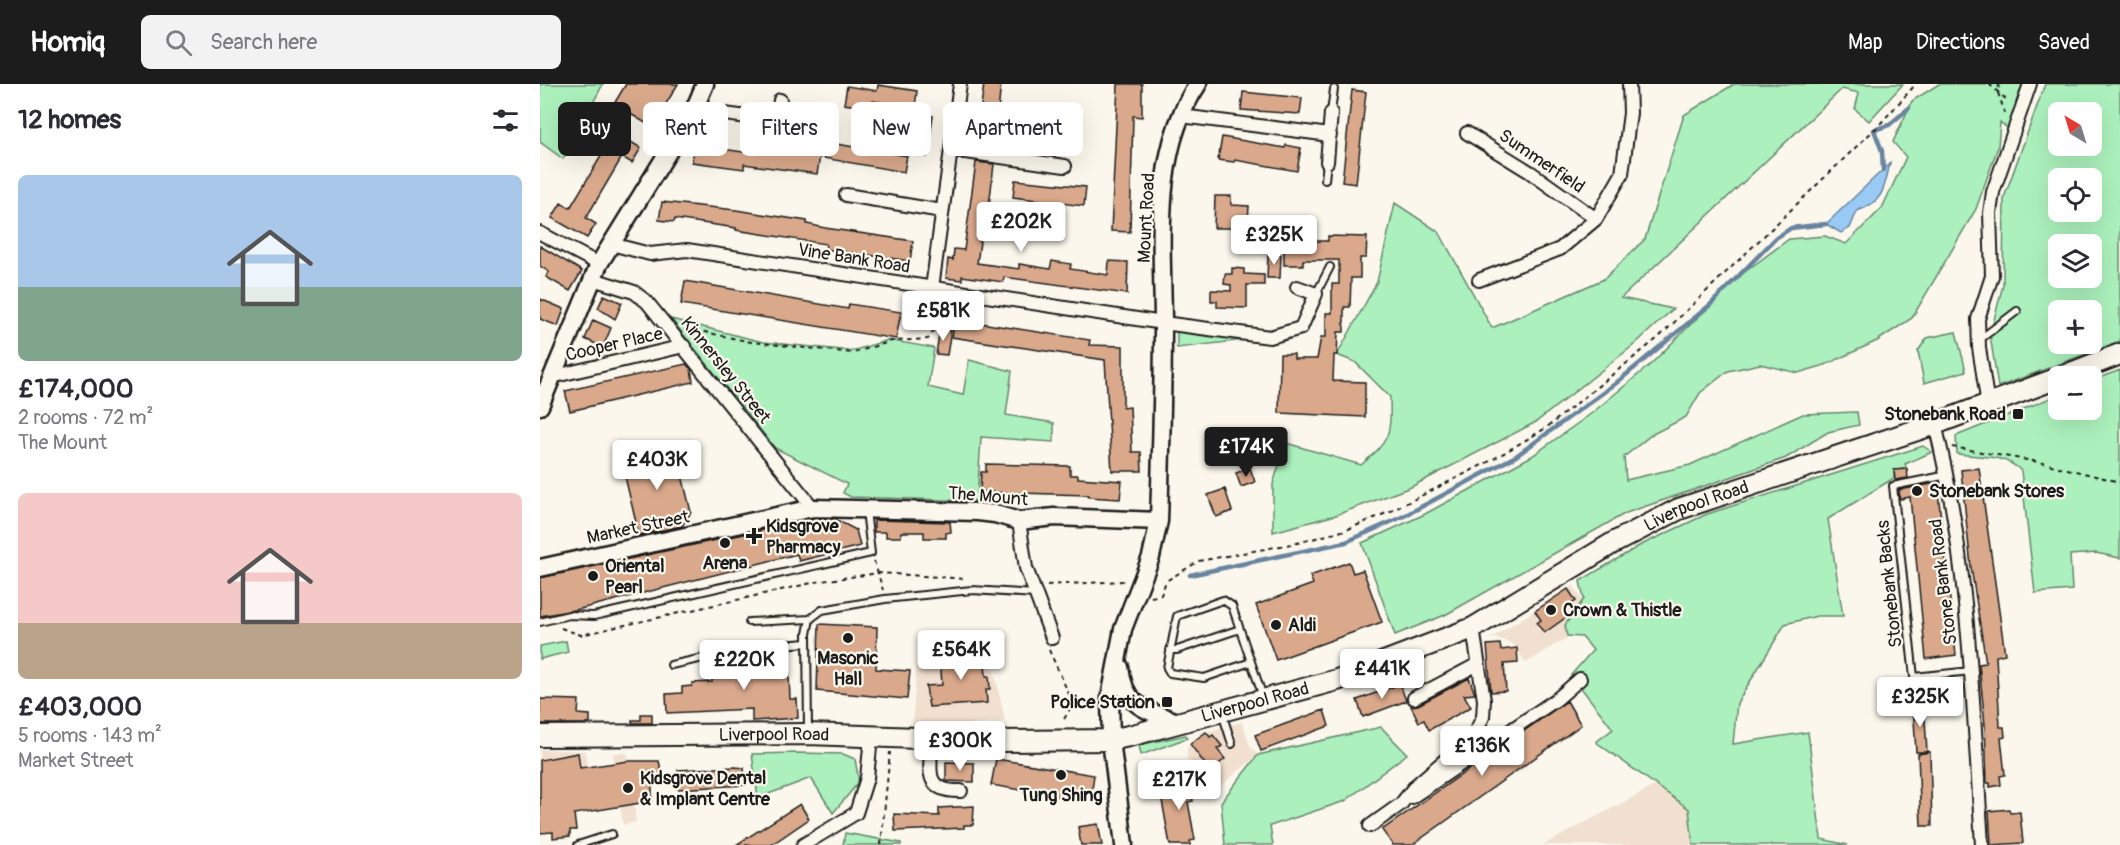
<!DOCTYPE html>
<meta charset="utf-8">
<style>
:root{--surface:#fff;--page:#f2f2f3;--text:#2b2b33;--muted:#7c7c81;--accent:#1c1c1c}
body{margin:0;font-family:Pangolin,sans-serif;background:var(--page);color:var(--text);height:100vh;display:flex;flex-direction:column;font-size:22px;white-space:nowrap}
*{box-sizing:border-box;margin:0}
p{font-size:20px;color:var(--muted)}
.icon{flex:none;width:33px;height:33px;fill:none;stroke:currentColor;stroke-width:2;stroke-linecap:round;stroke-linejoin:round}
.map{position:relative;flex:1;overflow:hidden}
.panel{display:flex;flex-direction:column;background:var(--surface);width:540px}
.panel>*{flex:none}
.hud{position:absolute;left:18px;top:18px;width:570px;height:54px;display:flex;gap:12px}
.needle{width:39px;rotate:322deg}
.controls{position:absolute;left:1508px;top:18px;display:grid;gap:12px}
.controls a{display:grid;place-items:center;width:54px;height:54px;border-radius:9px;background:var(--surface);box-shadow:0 6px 24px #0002;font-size:30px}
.price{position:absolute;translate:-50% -51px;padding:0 14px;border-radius:6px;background:#fff;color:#222;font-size:20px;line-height:39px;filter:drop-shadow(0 2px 3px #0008)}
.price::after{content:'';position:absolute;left:50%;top:36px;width:18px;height:14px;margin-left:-9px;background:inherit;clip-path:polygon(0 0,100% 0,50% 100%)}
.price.active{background:var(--accent);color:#fff}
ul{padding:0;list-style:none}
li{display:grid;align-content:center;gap:12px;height:318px;padding:0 18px}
li span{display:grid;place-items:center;height:186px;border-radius:9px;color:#555}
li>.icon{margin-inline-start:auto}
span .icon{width:108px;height:108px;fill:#fffc;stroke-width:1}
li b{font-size:26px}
h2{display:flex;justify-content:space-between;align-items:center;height:72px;padding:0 18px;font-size:26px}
.pill{padding:0 21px;border-radius:9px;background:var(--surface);box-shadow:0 6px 24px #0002;font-size:21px;line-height:54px}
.pill.active{background:var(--accent);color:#fff}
header{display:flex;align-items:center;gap:36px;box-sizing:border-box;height:84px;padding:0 30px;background:var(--accent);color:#fff}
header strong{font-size:28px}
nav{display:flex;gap:33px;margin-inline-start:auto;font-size:21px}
.search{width:420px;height:54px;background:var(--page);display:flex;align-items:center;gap:15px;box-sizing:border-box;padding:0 21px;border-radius:9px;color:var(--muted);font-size:22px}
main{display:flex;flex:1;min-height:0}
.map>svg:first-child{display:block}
.built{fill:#f1e0cf}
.green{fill:#acf1bd;stroke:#64866c;stroke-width:1.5;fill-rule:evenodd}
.water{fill:#99caf5;stroke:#67849e;stroke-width:1.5}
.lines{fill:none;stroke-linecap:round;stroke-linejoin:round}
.stream{stroke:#67849e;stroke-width:4.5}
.building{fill:#daa98c;stroke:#1c1c1c;stroke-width:1.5}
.lane-casing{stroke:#1c1c1c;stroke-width:10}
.street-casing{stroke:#1c1c1c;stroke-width:16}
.secondary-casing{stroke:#1c1c1c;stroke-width:21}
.primary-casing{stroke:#1c1c1c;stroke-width:24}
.path{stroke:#1c1c1c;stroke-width:2;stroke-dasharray:4.5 4.5;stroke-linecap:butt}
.lane{stroke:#fbf7ec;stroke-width:6}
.street{stroke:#fbf7ec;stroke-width:12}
.secondary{stroke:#fbf7ec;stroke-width:16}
.primary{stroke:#fbf7ec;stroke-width:20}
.poi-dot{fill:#1c1c1c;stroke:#fbf7ec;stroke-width:2}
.labels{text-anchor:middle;stroke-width:4.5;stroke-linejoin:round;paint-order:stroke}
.street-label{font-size:18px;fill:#1c1c1c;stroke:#fbf7ec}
.poi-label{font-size:18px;font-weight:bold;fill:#1c1c1c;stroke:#fbf7ec;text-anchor:start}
</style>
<header>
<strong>Homiq</strong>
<div class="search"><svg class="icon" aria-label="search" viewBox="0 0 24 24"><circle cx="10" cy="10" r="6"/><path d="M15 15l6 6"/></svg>Search here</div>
<nav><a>Map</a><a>Directions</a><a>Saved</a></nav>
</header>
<main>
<section class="panel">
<h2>12 homes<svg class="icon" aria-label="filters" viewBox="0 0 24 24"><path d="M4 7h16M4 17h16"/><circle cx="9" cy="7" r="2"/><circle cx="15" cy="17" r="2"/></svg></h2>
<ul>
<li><span style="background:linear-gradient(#a9c7e8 60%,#7fa58c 0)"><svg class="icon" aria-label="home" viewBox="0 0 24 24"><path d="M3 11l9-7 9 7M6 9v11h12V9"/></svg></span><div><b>£174,000</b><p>2 rooms · 72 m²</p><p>The Mount</p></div></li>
<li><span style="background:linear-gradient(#f6c9c9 70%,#b9a48a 0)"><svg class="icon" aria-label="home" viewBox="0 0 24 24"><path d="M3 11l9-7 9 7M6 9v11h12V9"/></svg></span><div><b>£403,000</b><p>5 rooms · 143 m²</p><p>Market Street</p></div></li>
</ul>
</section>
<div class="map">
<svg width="1580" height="761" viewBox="0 0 1580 761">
<rect width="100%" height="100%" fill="#fbf7ec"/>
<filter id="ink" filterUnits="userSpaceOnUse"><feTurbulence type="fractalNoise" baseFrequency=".0167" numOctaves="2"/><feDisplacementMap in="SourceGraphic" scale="12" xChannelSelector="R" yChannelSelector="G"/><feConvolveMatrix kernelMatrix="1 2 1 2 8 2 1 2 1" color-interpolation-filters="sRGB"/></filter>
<g filter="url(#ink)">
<path class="built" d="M1033,502L1055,536L986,579L973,560L957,554L950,555Z
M378,564L450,568L465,637L372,644Z
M702,638L710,662L718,671L672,709L666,698L670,687L663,678L652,679L647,675V664L666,648Z
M0,665L45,667L50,699L0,708Z
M73,669H87L89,677L96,738L83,741Z
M1116,701L1149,725L1153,761H1003Z"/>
<path class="green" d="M0,0H63L23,75L0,58Z
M1194,0H1363L1329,37L1315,25L1319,9L1302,5L1081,214L1133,225L1095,260L996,338L871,403L796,431L733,448V400L746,359L821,381C850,357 851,351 850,313L815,278L797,271L837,198L855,119L899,148L952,244L1064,195L1105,155L1144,31Z
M1399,0H1489L1473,49L1460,38L1458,63L1436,125L1372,234L1337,257L1285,281L1258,289L1220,280L1188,287L1160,309L1146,333L1111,351L1084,373L1086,396L1150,381L1263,330L1317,328L1319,341L1288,348L1246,374L1086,429L905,531L855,551L822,459L885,430L992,372L1052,329L1111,280L1198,193L1249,155L1285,152L1306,160L1342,124L1366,73L1353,58L1372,17Z
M1505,0H1580V257L1458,303L1450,251L1463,201L1464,114ZM1518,28H1551V62H1518ZM1518,94H1551V128H1518ZM1518,160H1551V194H1518ZM1518,226H1551V260H1518Z
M131,235L223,258L312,267L348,256L394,264L388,303L423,311L429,276L472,287L466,331L514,339V358L441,353L437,417L311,413L303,409L307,400L235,364Z
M637,241L730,253L637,264Z
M1416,248L1426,287L1384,299L1378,267L1387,254Z
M1580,286V474L1556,469L1530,471L1532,506L1495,509L1481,387C1465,370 1438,373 1417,370L1416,352L1518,311V326H1551V297Z
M1383,362L1392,368L1365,380L1367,385L1354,386V394L1288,435L1303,532H1277L1245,540L1197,619L1193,660L1268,648L1281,755L1308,761H1153L1149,725L1056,658L1073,645L1031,591L1053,566L1042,553L1027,552L1025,541L1044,515L1040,497L1099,462L1167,430Z
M26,557L28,568L0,575V562Z
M841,643L867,670L805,717L730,742L733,761H685L681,718L718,671Z
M646,651L647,654L601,671L599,661Z
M257,669L303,670L315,675L319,698L293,729L271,694L218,714L212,670Z
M305,749L361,759V761H303Z"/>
<path class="water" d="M1350,79C1344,104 1345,117 1317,127L1310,144L1301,149L1286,140Z"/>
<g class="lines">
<path class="stream" d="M1343,86L1342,67L1334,46L1349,41L1369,24
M650,491L806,458L864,432L976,372L1075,300L1170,221L1236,154L1251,144L1286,140"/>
</g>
<path class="building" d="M86,0H138L112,43L74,20Z
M444,0H461L454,64L436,60Z
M578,0H602V33L593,32L590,148L571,147Z
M338,1L377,7L375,23L333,17L332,24L304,20L307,2L337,7Z
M812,6L826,8L816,100L802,98Z
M703,8L762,14L760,30L701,26Z
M375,30L393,32L387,73L369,70Z
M516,38L524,61L508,67L500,43Z
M66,43L101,64L92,79L82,73L46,134L56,140L47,154L12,134L21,119L30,124L66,64L57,58Z
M682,53L745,64L746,61L761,64L757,87L695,76L694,78L678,76Z
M285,58L367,72L364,88L283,74Z
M154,61L210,69L211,62L280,72L277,90L204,80V85L152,78Z
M436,78L454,80L448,131L444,130L437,179L479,185V180L510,185L512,177L531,180L530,185L568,191L569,177L588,178L587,210L464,193L463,198L422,192V196L406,194L408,175L413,176L414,165L424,166Z
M475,96L546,103L544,122L473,113Z
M675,112H691V121L709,122L708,137H696V144H674Z
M122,118L196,126L267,137V140L285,144L373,157L370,177L285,165L286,160L196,146V144L135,135L134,138L119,136Z
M788,152L827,153L826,174H820V194H811L810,223H804V248H798L797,271H794L793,297L825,298V333L739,329L740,270H754V275H777L781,253H786V229H792V200H799V176H763V181H744V162H768V157H788Z
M0,162L42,187L30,207L6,193L9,188L0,182Z
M728,171H741L740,194H727Z
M692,184L704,185V190L724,191V201H707V224L677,223V217H671V206L691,207V201L684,200L685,190H692Z
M145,197L308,225L309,220L361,228L356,255L141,220Z
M64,211L82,219L75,235L58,224Z
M0,215L24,225L18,242L0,235Z
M415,235L550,256L549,261L583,262V324L590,323L592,368H601L602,387H572L565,276L412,253Z
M53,236L71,244L63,263L45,255Z
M400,244L411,246L407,271L396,270Z
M146,280L151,285L153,298L30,327L25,307Z
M135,363L151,428L142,442L99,451L81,376Z
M446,380L530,382V391H538V394L582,397L580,415L549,413V411L440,408L441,388H446Z
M710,384L715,398L701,403L696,389Z
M1439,384L1465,570L1456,572L1460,643H1464L1465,653L1461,654L1465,691L1460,692L1461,701L1450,703V699H1447L1445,641L1439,580L1446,579L1431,483L1421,386Z
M1367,385L1368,394L1355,396L1354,386Z
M1397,399L1416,571L1386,575L1370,413L1360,415L1359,406Z
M685,405L692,427L676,433L668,411Z
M274,435H295L316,446L320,462L259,477L257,470L40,525L0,532V494Z
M334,436L410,438L411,448L406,449V454H384V448H361V453H346V448H334Z
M809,478L813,489L823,486L842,538L736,576L716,521L773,500L770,492Z
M1028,505L1036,517L1024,525L1028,532L1004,549L997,539L1001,536L995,527Z
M279,540L337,543L336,585L370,587L367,615L277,607Z
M960,560L961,566L977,564L978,579L964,580L966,607L951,608L947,561Z
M444,568L446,592H449L450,605H446L447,619L389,623L386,602L402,601L400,572Z
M248,569L250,615H257L258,634L212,637V625L127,629L126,610L142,609V603L152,602V599L172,598V594L204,592L203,571Z
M929,594L935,610L924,611L931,623L889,646L884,636L879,638L871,622L878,621Z
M860,600L866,617L823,633L817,616Z
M0,615L39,616L38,630L50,631V640H0Z
M1027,617L1041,641L872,761H853L842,746Z
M1373,620H1384L1387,668H1376Z
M784,626L789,642L721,667L715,651Z
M101,630H112V639H92V636H101Z
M666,648L670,653L673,651L682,662L677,665L685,675L670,687L650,660Z
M1390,668L1392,742H1381L1378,670Z
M38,669L40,684L89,677H119L123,694L112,695V717L34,730L36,746H30V752L13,754V748L0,749V676Z
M456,675L554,691L552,706L542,704L541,707L522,704L521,713L451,701Z
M406,678L434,679V698L406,697Z
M195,683L204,684L205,701L138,705V686Z
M649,691L653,717L648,718L655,756L650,757V761H630L621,711L628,710L626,700L632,699L631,694Z
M260,720L269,735L231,761H196Z
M434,722L433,741H424V744L355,747L354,730L399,732V724Z
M1469,725L1470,729L1480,728L1483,759L1451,761L1449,727Z
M558,740L562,761H541L538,743Z"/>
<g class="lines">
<defs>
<path id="lane" d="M791,29L794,5
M785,96L787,78
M776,210L790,183
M1439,256L1477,227
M1408,391L1353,402L1374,593L1431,587
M0,538L29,531L54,532L331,469L326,426
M209,538L270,535
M630,566H637L700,545
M711,578L664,594L630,589L627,584L637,532L683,516L692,522L723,613
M131,581L214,563L267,559
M682,629L692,660
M268,646L267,550L270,535L282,526L345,515L432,506L495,510
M38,761L72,750"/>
<path id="street" d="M154,26L276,42
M641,32L790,51
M237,37L240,16
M927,49L990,88L1056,135
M411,66L525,82
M787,78L791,29
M306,111L402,127
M0,149L59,180
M71,160L110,170L147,166L623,239L730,253L761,244L776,210L757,203
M53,195L94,208L107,218L273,424
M939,196L1020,165L1056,135L1082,90L1090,29L1089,0
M392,204L420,0
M11,293L144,262
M1448,321L1439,264L1438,235L1452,192L1450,129L1453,108L1490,0
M1395,340C1429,478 1433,620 1442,761
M479,437L486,484L512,554
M874,614L938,580
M392,656C390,686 383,708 421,707
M872,713L1017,615L1040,595
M830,742L861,720L876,701L934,651L943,633L944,616L933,544
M263,761L316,729L327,694L331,653"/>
<path id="secondary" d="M0,322L59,180L154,26L165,0
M0,484L273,424L438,428L455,430L479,437L514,433L619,437
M580,583C584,623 605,625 639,639
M584,761L571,656L570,614L583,545L611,473L619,437C621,371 623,306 623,240C623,162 611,69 658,0"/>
<g id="primary">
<path d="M1523,292L1580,270"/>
<path id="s1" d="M0,652L268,650L460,657L571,656L593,651L797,596L933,544L1073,459L1139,425L1395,340L1518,294"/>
</g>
</defs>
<use href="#lane" class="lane-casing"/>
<use href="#street" class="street-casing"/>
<use href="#secondary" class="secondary-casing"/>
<use href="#primary" class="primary-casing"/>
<path class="path" d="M1449,0L1469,18
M1459,0L1458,9L1465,29
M146,244L211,258L313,269L352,257L388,255L411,220
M1412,363L1499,378L1580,398
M334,477L343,506
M507,501L585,497
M611,513L621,511L626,497L659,477L757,459L806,446L851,427L952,376L1006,344L1118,254L1340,40L1376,0
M21,544L41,551L281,497L339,489L427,495
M509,566L533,619L522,639
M341,761L350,668"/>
<use href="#lane" class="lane"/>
<use href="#street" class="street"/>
<use href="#secondary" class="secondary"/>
<use href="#primary" class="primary"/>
</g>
</g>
<g class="poi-dot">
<rect x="1472" y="324" width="12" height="12" rx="3"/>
<circle cx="1377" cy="407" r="6"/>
<path d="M211 443h6v6h6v6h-6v6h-6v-6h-6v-6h6z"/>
<circle cx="185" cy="459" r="6"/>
<circle cx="53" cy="492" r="6"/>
<circle cx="1011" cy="526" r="6"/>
<circle cx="736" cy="541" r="6"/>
<circle cx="308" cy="554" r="6"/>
<rect x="621" y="612" width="12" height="12" rx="3"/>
<circle cx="521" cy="691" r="6"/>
<circle cx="88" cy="704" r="6"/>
</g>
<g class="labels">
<g class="street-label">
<text transform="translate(1002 77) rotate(34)" y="6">Summerfield</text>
<text transform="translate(606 134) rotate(-87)" y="6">Mount Road</text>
<text transform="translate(314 174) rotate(9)" y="6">Vine Bank Road</text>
<text transform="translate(74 260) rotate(-13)" y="6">Cooper Place</text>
<text transform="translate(186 286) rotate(51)" y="6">Kinnersley Street</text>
<text transform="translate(448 412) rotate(5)" y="6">The Mount</text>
<text dy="6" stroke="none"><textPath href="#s1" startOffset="1206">Liverpool Road</textPath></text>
<text transform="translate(98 443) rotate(-12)" y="6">Market Street</text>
<text transform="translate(1403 498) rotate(-97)" y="6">Stone Bank Road</text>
<text transform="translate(1349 500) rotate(-96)" y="6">Stonebank Backs</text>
<text dy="6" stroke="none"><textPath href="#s1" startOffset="720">Liverpool Road</textPath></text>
<text dy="6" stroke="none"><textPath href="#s1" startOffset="234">Liverpool Road</textPath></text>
</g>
<g class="poi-label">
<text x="1466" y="336" text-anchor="end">Stonebank Road</text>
<text x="1389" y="413">Stonebank Stores</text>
<text x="226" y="448">Kidsgrove<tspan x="226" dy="21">Pharmacy</tspan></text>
<text x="185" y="485" text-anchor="middle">Arena</text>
<text x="65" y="488">Oriental<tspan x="65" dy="21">Pearl</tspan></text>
<text x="1023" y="532">Crown &amp; Thistle</text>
<text x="748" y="547">Aldi</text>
<text x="308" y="580" text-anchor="middle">Masonic<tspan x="308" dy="21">Hall</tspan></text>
<text x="615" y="624" text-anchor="end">Police Station</text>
<text x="100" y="700">Kidsgrove Dental<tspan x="100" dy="21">&amp; Implant Centre</tspan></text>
<text x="521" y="717" text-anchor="middle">Tung Shing</text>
</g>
</g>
</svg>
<div class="controls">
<a><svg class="needle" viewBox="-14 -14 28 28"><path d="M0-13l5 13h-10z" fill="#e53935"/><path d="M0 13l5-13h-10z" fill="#7c7c81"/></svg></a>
<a><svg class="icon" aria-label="locate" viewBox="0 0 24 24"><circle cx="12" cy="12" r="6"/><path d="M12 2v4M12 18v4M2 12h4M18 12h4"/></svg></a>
<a><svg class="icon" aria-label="layers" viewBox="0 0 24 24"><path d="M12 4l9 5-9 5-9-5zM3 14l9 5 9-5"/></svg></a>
<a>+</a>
<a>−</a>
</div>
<b class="price" style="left:481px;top:169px">£202K</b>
<b class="price" style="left:734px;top:182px">£325K</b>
<b class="price" style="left:403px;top:258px">£581K</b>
<b class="price active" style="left:706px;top:394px">£174K</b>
<b class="price" style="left:117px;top:407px">£403K</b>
<b class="price" style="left:421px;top:597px">£564K</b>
<b class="price" style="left:204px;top:607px">£220K</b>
<b class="price" style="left:842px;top:616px">£441K</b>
<b class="price" style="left:1380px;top:644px">£325K</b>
<b class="price" style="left:420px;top:688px">£300K</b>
<b class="price" style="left:942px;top:693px">£136K</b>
<b class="price" style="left:639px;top:727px">£217K</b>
<div class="hud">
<a class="pill active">Buy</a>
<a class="pill">Rent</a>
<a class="pill">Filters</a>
<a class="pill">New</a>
<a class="pill">Apartment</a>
</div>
</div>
</main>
